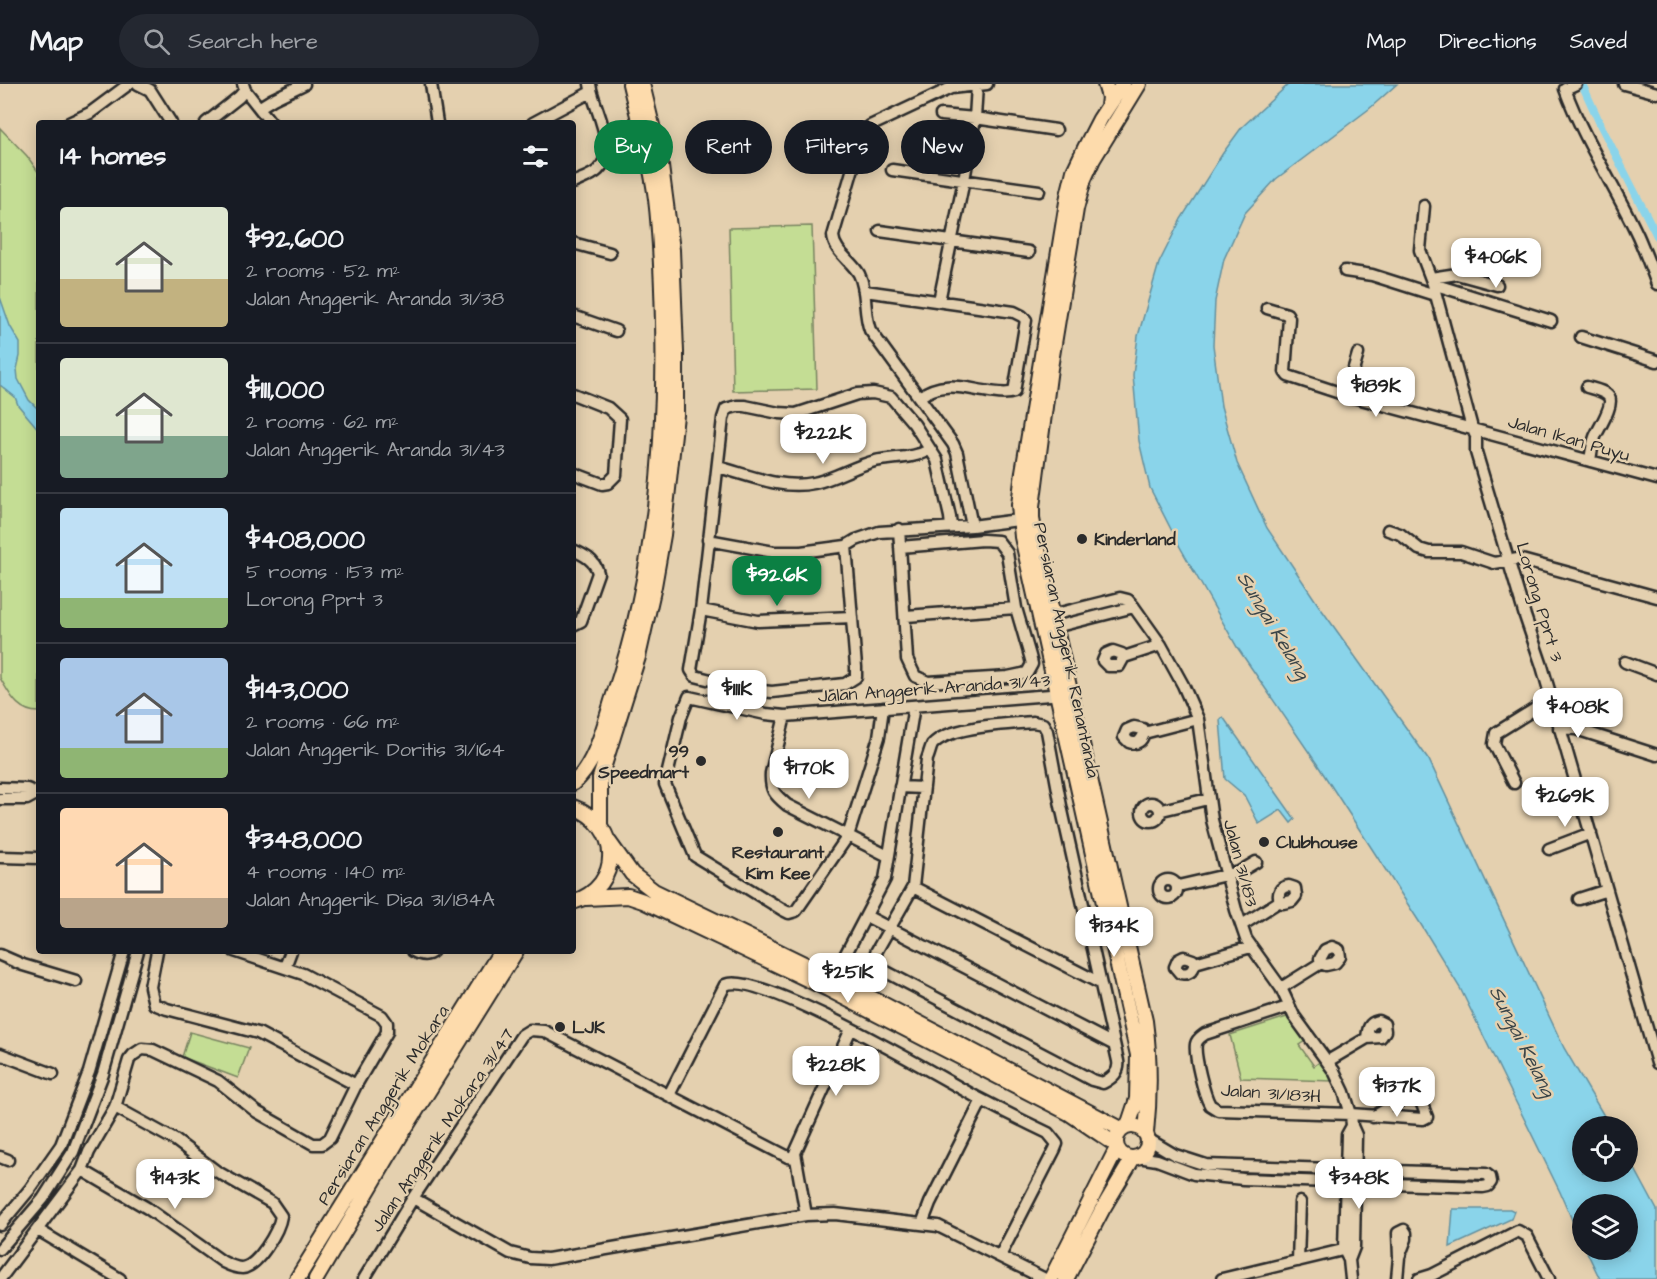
<!DOCTYPE html>
<meta charset="utf-8">
<style>
:root{--surface:#171b24;--page:#242831;--text:#f1f3f6;--muted:#9ea1a6;--line:#363941;--accent:#0b8043}
body{margin:0;font-family:"Architects Daughter",sans-serif;background:var(--page);color:var(--text);height:100vh;display:flex;flex-direction:column;font-size:22px;white-space:nowrap}
*{box-sizing:border-box;margin:0}
p{font-size:20px;color:var(--muted)}
.icon{flex:none;width:33px;height:33px;fill:none;stroke:currentColor;stroke-width:2;stroke-linecap:round;stroke-linejoin:round}
.map{position:relative;flex:1;overflow:hidden}
.details{position:absolute;left:36px;top:36px;width:540px;height:834px;display:flex;flex-direction:column;background:var(--surface);border-radius:6px;box-shadow:0 3px 15px #0003}
.details>*{flex:none}
.hud{position:absolute;left:594px;top:36px;width:570px;height:54px;display:flex;gap:12px}
.controls{position:absolute;left:1572px;top:1032px;display:grid;gap:12px}
.controls a{display:grid;place-items:center;width:66px;height:66px;border-radius:50%;background:var(--surface);box-shadow:0 3px 15px #0003;font-size:30px}
.price{position:absolute;translate:-50% -51px;padding:0 14px;border-radius:12px;background:#fff;color:#222;font-size:20px;line-height:39px;filter:drop-shadow(0 2px 3px #0008)}
.price::after{content:'';position:absolute;left:50%;top:36px;width:18px;height:14px;margin-left:-9px;background:inherit;clip-path:polygon(0 0,100% 0,50% 100%)}
.price.on{background:var(--accent);color:#fff}
ul{padding:0;list-style:none}
li{display:flex;align-items:center;gap:18px;height:150px;padding:0 24px}
li+li{border-top:2px solid var(--line)}
li span{display:grid;place-items:center;flex:none;width:168px;height:120px;border-radius:6px;color:#555}
li>.icon{margin-inline-start:auto}
span .icon{width:72px;height:72px;fill:#fffc;stroke-width:1}
li b{font-size:26px}
h2{display:flex;justify-content:space-between;align-items:center;height:72px;padding:0 24px;font-size:26px}
.chip{padding:0 21px;border-radius:27px;background:var(--surface);box-shadow:0 3px 15px #0003;font-size:21px;line-height:54px}
.chip.on{background:var(--accent);color:#fff}
header{display:flex;align-items:center;gap:36px;box-sizing:border-box;height:84px;padding:0 30px;background:var(--surface);border-bottom:2px solid var(--line)}
header strong{font-size:28px}
nav{display:flex;gap:33px;margin-inline-start:auto;font-size:21px}
.search{width:420px;height:54px;background:var(--page);display:flex;align-items:center;gap:15px;box-sizing:border-box;padding:0 21px;border-radius:33px;color:var(--muted);font-size:22px}
.map>svg:first-child{display:block}
.green{fill:#c4dd94;stroke:#788460;stroke-width:1.5}
.water{fill:#8ad4ea;stroke:#64909e;stroke-width:1.5}
.lines{fill:none;stroke-linecap:round;stroke-linejoin:round}
.canal{stroke:#8ad4ea;stroke-width:8}
.minor-casing{stroke:#2b2b2b;stroke-width:15}
.major-casing{stroke:#2b2b2b;stroke-width:18}
.minor{stroke:#e4d0af;stroke-width:10}
.major{stroke:#fddbac;stroke-width:14}
.poi-dot{fill:#2b2b2b;stroke:#e4d0af;stroke-width:2}
.labels{text-anchor:middle;stroke-width:5;stroke-linejoin:round;paint-order:stroke}
.street-label{font-size:18px;fill:#2b2b2b;stroke:#e4d0af}
.poi-label{font-size:18px;font-weight:bold;fill:#2b2b2b;stroke:#e4d0af;text-anchor:start}
.water-label{font-size:20px;font-style:italic;fill:#394448;stroke:#e4d0af}
</style>
<header>
<strong>Map</strong>
<div class="search"><svg class="icon" aria-label="search" viewBox="0 0 24 24"><circle cx="10" cy="10" r="6"/><path d="M15 15l6 6"/></svg>Search here</div>
<nav><a>Map</a><a>Directions</a><a>Saved</a></nav>
</header>
<div class="map">
<svg width="1657" height="1195" viewBox="0 0 1657 1195">
<rect width="100%" height="100%" fill="#e4d0af"/>
<filter id="ink" filterUnits="userSpaceOnUse"><feTurbulence type="fractalNoise" baseFrequency=".0167" numOctaves="2"/><feDisplacementMap in="SourceGraphic" scale="12" xChannelSelector="R" yChannelSelector="G"/><feConvolveMatrix kernelMatrix="1 2 1 2 8 2 1 2 1" color-interpolation-filters="sRGB"/></filter>
<g filter="url(#ink)">
<path class="green" d="M0,44L27,72L39,89V628C17,628 10,610 0,594Z
M812,142L817,305L733,307L729,144Z
M1290,932L1305,957L1299,961L1314,982L1321,977L1329,987L1333,997L1241,994L1230,951Z
M190,948L249,964L238,994L182,973Z"/>
<path class="water" d="M1289,0H1397L1369,25L1276,95L1245,129L1224,175L1215,217L1213,261L1221,322L1237,379L1267,444L1319,522L1429,676L1564,964L1610,1042H1582V1088H1628V1072L1657,1126V1195H1600L1586,1166H1628V1120H1582V1159L1560,1108L1460,904L1420,839L1317,680L1237,563L1180,463L1150,404L1139,357L1133,291L1138,252L1159,179L1181,135L1223,69L1242,43Z
M0,213L10,242L20,259V272L17,285L18,295L29,316L39,326V346L18,321L15,313L0,301Z
M1223,633L1295,735L1291,739L1281,726L1259,740L1244,711L1225,695L1220,636Z
M1453,1125H1510L1514,1127L1511,1135L1450,1163Z"/>
<g class="lines">
<path class="canal" d="M1582,0L1602,44L1657,152"/>
<defs>
<path id="minor" d="M138,0L150,6L171,39
M431,0L437,39
M1576,0L1565,5C1584,57 1615,102 1638,152C1645,168 1651,184 1657,200
M1624,0L1657,9
M245,6L271,39
M260,23L273,15L304,0
M941,31L975,34L1056,46
M69,39L90,29L129,0
M206,39L239,13L245,6L243,0
M533,39L591,8
M892,86L1039,107
M573,99C581,95 592,92 598,86C620,65 593,24 590,0
M1424,122L1420,166L1433,200L1472,344L1476,352V368L1525,532L1542,582L1657,979
M880,147L1029,168
M573,159L610,169
M1345,187L1372,191L1435,211
M1431,194L1457,190L1497,201
M1433,200L1551,237
M865,207L1014,228L1022,232L1026,236L1014,308C1006,311 998,309 990,308C963,304 943,296 919,313
M939,217L964,96L975,34L977,1
M1267,224L1287,230L1289,234L1285,288L1288,292L1346,311L1657,395
M573,232L616,247
M1581,253L1657,277
M1587,303C1593,305 1605,307 1609,313C1614,322 1598,345 1595,353C1592,361 1591,370 1590,377
M573,310L608,324L620,335L616,391L608,399L602,400L573,389
M1346,311L1358,270
M718,383C749,391 781,406 814,399C835,395 854,382 875,377C893,373 913,375 929,366
M972,442L957,369L953,360L870,246C863,228 868,208 859,190C852,177 834,168 833,152L861,57L870,42L951,4L987,0
M899,445L907,575L915,592L928,598L1008,593L1027,589L1032,580L1030,572L1016,524L1007,469L998,457L983,456L900,463
M1388,446L1400,450L1419,465L1429,468H1461L1494,479L1518,475L1657,513
M708,456L774,468H801L846,462L856,456L879,448L972,442L1026,435
M846,462L856,583V593L845,600L772,608L751,606L695,592L691,586L701,526L723,334L726,325L737,322H745L779,329L796,330L857,310L873,309L891,313L914,340L937,376L950,433L951,443
M573,466C584,471 595,476 598,489L581,537L573,541
M1134,523L1161,561L1183,601L1198,635L1212,736L1236,826L1246,855L1281,904L1294,932L1334,987L1344,1008L1351,1030L1352,1042L1356,1051L1354,1163L1349,1176
M701,526L758,537L852,533
M1052,531L1120,514L1128,516L1134,523L1055,543
M906,532L1016,524
M1124,573L1122,570L1113,567L1106,570L1103,577L1108,582H1119L1124,573L1161,561
M1625,578L1657,590
M883,624L879,653L848,752L796,827L789,829L783,826L695,772L665,700L681,633L689,613L766,630L785,632L1063,610
M785,632L771,689C770,706 774,710 787,721L888,772
M1033,638L1043,640L1047,647L1061,722L1118,977C1120,988 1112,994 1103,999L1092,996L877,883L876,868L913,803L927,675C929,671 930,665 932,661C947,642 1009,640 1033,638Z
M1559,644L1576,645L1657,671
M1144,649L1143,645L1134,643L1127,646L1124,653L1129,658C1137,661 1142,657 1144,649L1198,635
M1514,699L1494,660L1496,649L1551,615
M900,703L923,704
M0,704L27,705L39,710
M0,715H27L38,709
M1142 728a9 9 0 1 1 18 0a9 9 0 1 1-18 0Z
M1162,726L1208,715
M1549,765L1591,749
M0,773L39,774
M1159 805a9 9 0 1 1 18 0a9 9 0 1 1-18 0Z
M1178,802L1239,788L1256,778
M913,803L1100,899
M1579,815L1607,806
M866,832L1113,960
M1242,841L1280,817L1283,819L1292,817L1296,812L1295,804L1289,802C1280,803 1277,809 1280,817
M157,867L150,903L154,920L167,925L258,949L356,1001
M413,867C420,871 427,873 433,867
M0,871L23,881L76,897
M1195,879L1193,876L1184,873L1178,876L1175,883L1180,889C1188,891 1193,888 1195,879L1251,863
M285,883L291,867
M830,900L885,795L914,622
M1281,904L1321,879L1326,881L1335,879L1340,873L1339,866L1332,863L1325,866L1320,875L1321,879
M1288,923L1205,950C1201,953 1197,955 1196,960C1194,971 1204,1011 1210,1021L1218,1026L1351,1030L1423,1035L1427,1033L1418,1010L1415,1008L1373,1033
M0,970L53,990
M1328,977L1367,954L1381,953L1385,947L1384,940L1378,937C1368,939 1368,946 1367,954
M669,1011L725,901C758,885 940,993 978,1014C1001,1026 1025,1038 1048,1049L1057,1060L1055,1065L1000,1172
M0,1073L8,1076
M1138,1073L1157,1076L1194,1090L1243,1095L1483,1103L1488,1102L1491,1098L1490,1093L1486,1090L1206,1081L1175,1071L1148,1055
M82,1086L147,1124L223,1178C229,1181 236,1184 242,1184C258,1183 279,1146 281,1132L272,1119L216,1087L175,1056L115,1023
M413,1114L510,1169L530,1174L548,1175L806,1131L835,1130L938,1142L1045,1195
M806,1131L795,1069L851,945
M922,1140L930,1119L982,1016
M0,1141L30,1105L61,1061L89,988L124,867
M38,1146L120,1195
M0,1165L43,1115L73,1068L103,990L138,867
M1298,1177L1300,1118
M0,1195L82,1086L89,1068L115,1023L129,976L133,971L142,965L153,966L218,997L257,1028L313,1060H322L330,1054L356,1001L387,948V939L382,932L303,890L234,867
M364,1195L413,1114L522,951L530,946L544,947L788,1073L795,1074
M1222,1195L1351,1164
M1351,1195L1349,1176L1344,1166L1347,1051L1352,1042
M1397,1195L1399,1173L1398,1149L1404,1146L1406,1149V1155L1399,1173
M1419,1195L1432,1191L1518,1147L1527,1152L1549,1195"/>
<path id="major" d="M1105,0L1109,13L1108,22
M1123,0L1100,35L1085,64L1074,87L1068,112L1023,388L1019,421L1022,453L1138,971L1137,1015L1128,1042
M1139,0L1093,75L1084,95L1076,125L1050,284L1032,423V435L1040,475L1145,937C1150,975 1150,1011 1146,1049
M573,699C595,683 605,639 613,614C654,494 666,364 663,238C662,197 661,156 656,115C651,76 639,38 630,0
M573,723C621,740 624,802 573,818
M600,740V694L638,573L654,502L663,451L676,331V268L672,166L660,75L642,0
M609,758L632,790L654,807L833,894L1121,1045
M586,814L628,812L643,817L828,905L1069,1029L1115,1060
M1116 1058a16 16 0 1 1 32 0a16 16 0 1 1-32 0Z
M297,1195L501,867
M316,1195L402,1049L516,867
M1051,1195L1117,1064
M1066,1195L1102,1126L1133,1074"/>
</defs>
<use href="#minor" class="minor-casing"/>
<use href="#major" class="major-casing"/>
<use href="#minor" class="minor"/>
<use href="#major" class="major"/>
</g>
</g>
<g class="poi-dot">
<circle cx="1082" cy="455" r="6"/>
<circle cx="701" cy="677" r="6"/>
<circle cx="778" cy="748" r="6"/>
<circle cx="1264" cy="758" r="6"/>
<circle cx="560" cy="943" r="6"/>
</g>
<g class="labels">
<g class="street-label">
<text transform="translate(1569 354) rotate(16)" y="6">Jalan Ikan Puyu</text>
<text transform="translate(1540 518) rotate(73)" y="6">Lorong Pprt 3</text>
<text transform="translate(1067 566) rotate(78)" y="6">Persiaran Anggerik Renantanda</text>
<text transform="translate(934 604) rotate(-4)" y="6">Jalan Anggerik Aranda 31/43</text>
<text transform="translate(1241 779) rotate(75)" y="6">Jalan 31/183</text>
<text transform="translate(1271 1009) rotate(4)" y="6">Jalan 31/183H</text>
<text transform="translate(383 1021) rotate(-58)" y="6">Persiaran Anggerik Mokara</text>
<text transform="translate(442 1046) rotate(-56)" y="6">Jalan Anggerik Mokara 31/47</text>
</g>
<g class="poi-label">
<text x="1094" y="461">Kinderland</text>
<text x="689" y="673" text-anchor="end">99<tspan x="689" dy="21">Speedmart</tspan></text>
<text x="1276" y="764">Clubhouse</text>
<text x="778" y="774" text-anchor="middle">Restaurant<tspan x="778" dy="21">Kim Kee</tspan></text>
<text x="572" y="949">LJK</text>
</g>
<g class="water-label">
<text transform="translate(1274 541) rotate(59)" y="7">Sungai Kelang</text>
<text transform="translate(1523 957) rotate(63)" y="7">Sungai Kelang</text>
</g>
</g>
</svg>
<div class="controls">
<a><svg class="icon" aria-label="locate" viewBox="0 0 24 24"><circle cx="12" cy="12" r="6"/><path d="M12 2v4M12 18v4M2 12h4M18 12h4"/></svg></a>
<a><svg class="icon" aria-label="layers" viewBox="0 0 24 24"><path d="M12 4l9 5-9 5-9-5zM3 14l9 5 9-5"/></svg></a>
</div>
<b class="price" style="left:1496px;top:205px">$406K</b>
<b class="price" style="left:1376px;top:334px">$189K</b>
<b class="price" style="left:823px;top:381px">$222K</b>
<b class="price on" style="left:777px;top:523px">$92.6K</b>
<b class="price" style="left:737px;top:637px">$111K</b>
<b class="price" style="left:1578px;top:655px">$408K</b>
<b class="price" style="left:809px;top:716px">$170K</b>
<b class="price" style="left:1565px;top:744px">$269K</b>
<b class="price" style="left:1114px;top:874px">$134K</b>
<b class="price" style="left:848px;top:920px">$251K</b>
<b class="price" style="left:836px;top:1013px">$228K</b>
<b class="price" style="left:1397px;top:1034px">$137K</b>
<b class="price" style="left:175px;top:1126px">$143K</b>
<b class="price" style="left:1359px;top:1126px">$348K</b>
<div class="hud">
<a class="chip on">Buy</a>
<a class="chip">Rent</a>
<a class="chip">Filters</a>
<a class="chip">New</a>
</div>
<section class="details">
<h2>14 homes<svg class="icon" aria-label="filters" viewBox="0 0 24 24"><path d="M4 7h16M4 17h16"/><circle cx="9" cy="7" r="2"/><circle cx="15" cy="17" r="2"/></svg></h2>
<ul>
<li><span style="background:linear-gradient(#dfe7d0 60%,#c2b280 0)"><svg class="icon" aria-label="home" viewBox="0 0 24 24"><path d="M3 11l9-7 9 7M6 9v11h12V9"/></svg></span><div><b>$92,600</b><p>2 rooms · 52 m²</p><p>Jalan Anggerik Aranda 31/38</p></div></li>
<li><span style="background:linear-gradient(#dfe7d0 65%,#7fa58c 0)"><svg class="icon" aria-label="home" viewBox="0 0 24 24"><path d="M3 11l9-7 9 7M6 9v11h12V9"/></svg></span><div><b>$111,000</b><p>2 rooms · 62 m²</p><p>Jalan Anggerik Aranda 31/43</p></div></li>
<li><span style="background:linear-gradient(#bfe0f5 75%,#8fb573 0)"><svg class="icon" aria-label="home" viewBox="0 0 24 24"><path d="M3 11l9-7 9 7M6 9v11h12V9"/></svg></span><div><b>$408,000</b><p>5 rooms · 153 m²</p><p>Lorong Pprt 3</p></div></li>
<li><span style="background:linear-gradient(#a9c7e8 75%,#8fb573 0)"><svg class="icon" aria-label="home" viewBox="0 0 24 24"><path d="M3 11l9-7 9 7M6 9v11h12V9"/></svg></span><div><b>$143,000</b><p>2 rooms · 66 m²</p><p>Jalan Anggerik Doritis 31/164</p></div></li>
<li><span style="background:linear-gradient(#ffd9b3 75%,#b9a48a 0)"><svg class="icon" aria-label="home" viewBox="0 0 24 24"><path d="M3 11l9-7 9 7M6 9v11h12V9"/></svg></span><div><b>$348,000</b><p>4 rooms · 140 m²</p><p>Jalan Anggerik Disa 31/184A</p></div></li>
</ul>
</section>
</div>
